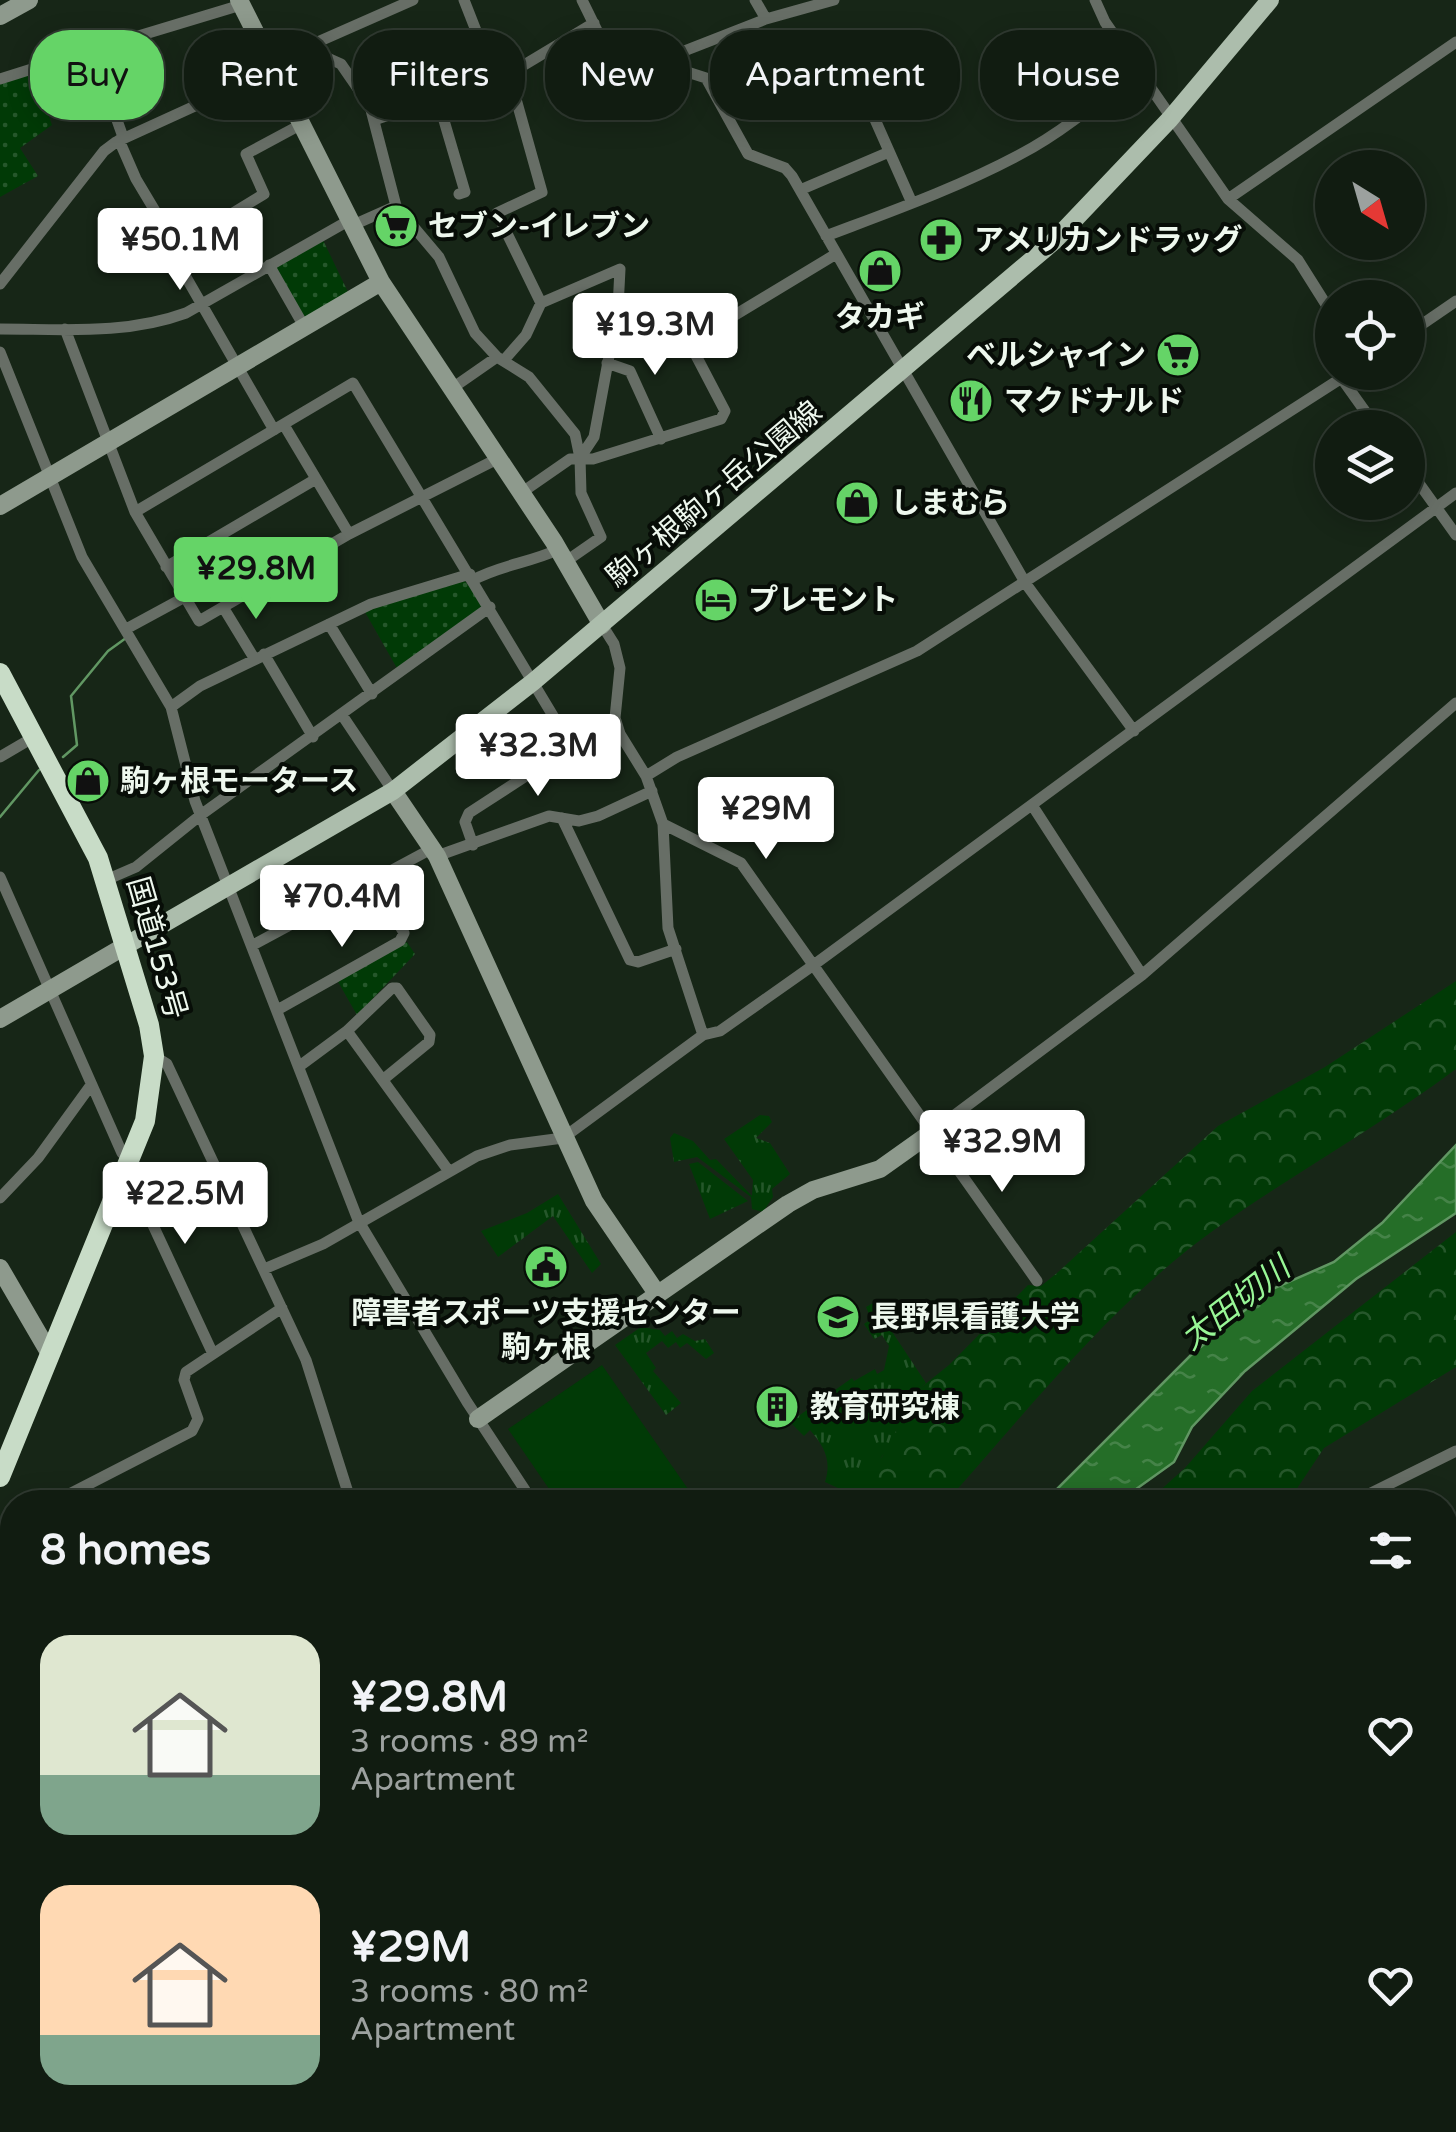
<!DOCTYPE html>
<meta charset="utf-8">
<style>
:root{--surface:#111c11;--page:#1a251a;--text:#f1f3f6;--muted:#9ca19f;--line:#303a31;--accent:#65d467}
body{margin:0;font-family:"Varela Round","Noto Sans JP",sans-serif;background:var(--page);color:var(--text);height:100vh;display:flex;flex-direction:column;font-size:38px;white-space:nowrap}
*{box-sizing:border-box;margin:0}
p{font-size:32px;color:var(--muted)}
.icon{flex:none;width:55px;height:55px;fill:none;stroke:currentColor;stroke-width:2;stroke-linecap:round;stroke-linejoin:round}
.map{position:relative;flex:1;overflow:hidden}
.details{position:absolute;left:0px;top:1490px;width:1458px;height:642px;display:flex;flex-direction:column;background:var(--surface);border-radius:40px 40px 0 0;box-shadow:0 5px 25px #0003,0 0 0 2px var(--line)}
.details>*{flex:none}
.top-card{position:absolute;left:30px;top:30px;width:1398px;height:90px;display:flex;gap:20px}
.needle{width:65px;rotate:143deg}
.buttons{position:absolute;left:1315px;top:150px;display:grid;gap:20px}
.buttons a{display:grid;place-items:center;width:110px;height:110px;border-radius:50%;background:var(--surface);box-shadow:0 5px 25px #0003,0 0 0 2px var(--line);font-size:50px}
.price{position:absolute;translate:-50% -85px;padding:0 22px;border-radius:10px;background:#fff;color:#222;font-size:32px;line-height:65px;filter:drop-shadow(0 2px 5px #0008)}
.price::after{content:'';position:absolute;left:50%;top:60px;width:30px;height:22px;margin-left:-15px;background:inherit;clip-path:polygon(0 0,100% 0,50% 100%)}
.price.active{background:var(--accent);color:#111}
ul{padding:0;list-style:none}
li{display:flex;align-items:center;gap:30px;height:250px;padding:0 40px}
li span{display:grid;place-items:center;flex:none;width:280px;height:200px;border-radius:30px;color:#555}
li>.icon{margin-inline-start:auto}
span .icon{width:120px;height:120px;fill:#fffc;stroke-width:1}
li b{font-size:42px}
h2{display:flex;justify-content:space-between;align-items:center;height:120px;padding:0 40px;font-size:42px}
.tag{padding:0 35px;border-radius:40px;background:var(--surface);box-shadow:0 5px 25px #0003,0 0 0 2px var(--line);font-size:35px;line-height:90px}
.tag.active{background:var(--accent);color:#111}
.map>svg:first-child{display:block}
.grass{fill:url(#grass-tufts)}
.forest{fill:url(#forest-crowns)}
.cemetery{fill:url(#cemetery-stones)}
.park{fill:url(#park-dots)}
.pitch{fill:#013a06}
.water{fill:url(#water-ripples);stroke:#619763;stroke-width:2.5}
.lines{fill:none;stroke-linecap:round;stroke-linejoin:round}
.stream{stroke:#619763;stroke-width:2.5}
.street{stroke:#676e66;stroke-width:11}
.secondary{stroke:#8e9a8d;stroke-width:18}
.primary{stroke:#acbdac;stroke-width:18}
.highway{stroke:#c8dcc7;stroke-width:20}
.labels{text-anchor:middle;stroke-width:8;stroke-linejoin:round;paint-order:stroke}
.poi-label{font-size:30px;font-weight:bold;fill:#eef8ee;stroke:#070d07;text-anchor:start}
.street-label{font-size:30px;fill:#eef8ee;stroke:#070d07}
.water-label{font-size:32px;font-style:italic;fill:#98f696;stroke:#070d07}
</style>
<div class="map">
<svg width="1456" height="2132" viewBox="0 0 1456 2132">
<defs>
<pattern id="grass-tufts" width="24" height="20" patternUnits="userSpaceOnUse" patternTransform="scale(2.5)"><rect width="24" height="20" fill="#013a06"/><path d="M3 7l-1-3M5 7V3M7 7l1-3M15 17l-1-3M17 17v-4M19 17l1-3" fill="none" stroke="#26572b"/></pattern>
<pattern id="forest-crowns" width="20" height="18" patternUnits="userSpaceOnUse" patternTransform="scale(2.5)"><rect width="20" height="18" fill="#013a06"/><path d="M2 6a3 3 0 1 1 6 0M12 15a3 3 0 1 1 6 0" fill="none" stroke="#26572b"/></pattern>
<pattern id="cemetery-stones" width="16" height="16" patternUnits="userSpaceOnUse" patternTransform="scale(2.5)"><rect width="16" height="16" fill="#013a06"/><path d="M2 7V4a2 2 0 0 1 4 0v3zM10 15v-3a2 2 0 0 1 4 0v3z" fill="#26572b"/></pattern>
<pattern id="park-dots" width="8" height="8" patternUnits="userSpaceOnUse" patternTransform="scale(2.5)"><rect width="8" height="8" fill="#013a06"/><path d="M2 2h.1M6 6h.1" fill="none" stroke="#26572b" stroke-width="1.8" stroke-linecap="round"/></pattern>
<pattern id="water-ripples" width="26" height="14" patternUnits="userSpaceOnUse" patternTransform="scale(2.5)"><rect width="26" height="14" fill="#256e28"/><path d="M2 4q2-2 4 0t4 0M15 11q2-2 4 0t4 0" fill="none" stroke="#458348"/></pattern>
</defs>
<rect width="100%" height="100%" fill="#172617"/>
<path class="grass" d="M760,1115L769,1116L772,1122L756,1138L770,1143L790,1174L772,1189L773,1197L763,1212L752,1209L751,1197L697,1157L674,1162L670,1138L674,1133L693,1141L710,1160L716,1159L752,1196L753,1180L724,1139Z
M698,1162L748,1201L710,1219L689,1164Z
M558,1194L601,1264L592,1273L553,1216L498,1257L481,1231L527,1213Z
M873,1303L926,1383C898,1406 905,1417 889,1446C879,1465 858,1478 840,1489L825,1482C832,1460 824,1446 810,1430L804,1436L790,1422L852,1378L854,1381L875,1369L877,1374L884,1370L889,1346L882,1335L874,1339L864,1324L871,1319L866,1307Z
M641,1327L660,1330L665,1336L672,1331L677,1338L683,1334L695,1341L705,1339L714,1353L706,1359L687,1343L680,1348L676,1342L668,1348L662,1341L646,1353L656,1368L653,1371L681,1403L666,1415L615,1345Z"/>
<path class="forest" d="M1456,981V1069C1378,1127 1293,1174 1214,1230C1112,1303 1029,1409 946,1502H821L882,1457L896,1431L904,1401L949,1365L1028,1285L1041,1286L1057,1273L1218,1126L1325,1067Z
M1456,1232V1367L1324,1448L1288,1502H1147L1185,1468L1252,1391Z
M423,2120H527L522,2132H420Z"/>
<path class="cemetery" d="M0,1877L12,1893V2120H88L71,2132H0Z"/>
<path class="park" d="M33,72L52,125L20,148L38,176L0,197V82Z
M322,238L348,292L304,318L276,269L277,264Z
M465,581L482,604L479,610L398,670L365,612L412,594Z
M407,942L415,954L357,1015L337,980Z"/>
<path class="pitch" d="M602,1365L697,1502H558L508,1429Z"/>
<path class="water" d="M1456,1145V1213L1356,1279L1245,1371L1192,1427L1174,1462L1118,1502H1044L1191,1355L1268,1291L1334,1262L1382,1223Z"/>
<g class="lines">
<path class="stream" d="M63,757L77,745L71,696L108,651L126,638
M0,817L39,770"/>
<path class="street" d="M464,0L495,79
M582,0L611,59L618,65L656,62L706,78L748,154L785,168L792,176L1026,584L1134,731
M755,0L766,19
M1095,0L1105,22L1228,199L1298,260L1332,314
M316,42L323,56L341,64L370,106L396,206L439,257L475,333L497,357L529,377L575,434L580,458
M92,50L241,5
M656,62L766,19L834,0
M0,79L92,50L123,137
M438,100L465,192L459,194
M873,115L912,203
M377,119L509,74L594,23
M119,140L136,179L176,246
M800,190L889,152
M1228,199L1456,42
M351,226L396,206
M826,236C892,211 957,188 1019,155C1063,132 1100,100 1138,69
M269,265L305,328
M0,284L104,151L116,142L219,95L270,63L413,0
M541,303L620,269L618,308L594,437L580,458L581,493L601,537L565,562
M0,329C63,329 126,335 186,313L348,221
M65,329L135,512L199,621L349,534L497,459
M1408,334L1456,301
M0,352L82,557L171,707L195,801L358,1220L467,1402L525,1490L526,1502
M505,359L526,335L541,303L497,213L542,192L509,74
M607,363L630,371L661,439
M1342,379L1377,428
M451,389L497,357
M284,425L349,534
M274,430L171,251L264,194L246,154L300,125
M1408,468L1456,535
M521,493L570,459H593L721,419L725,411L691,346L692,341L836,254
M135,512L353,383L570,744
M166,567L316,479
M473,580C500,565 529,563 557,550
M223,607L254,658
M329,624L372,694
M126,629L185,597
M264,654L313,737
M171,707L200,686L371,604L470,574
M342,715L393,791
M0,757L34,737
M646,776L677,757L917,651L1351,372
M1032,805L1142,975
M562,818L630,960L638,962L676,949
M663,824L741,863L1037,1281
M473,845L465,822L469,813L615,718
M437,856L549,816L579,821L598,816L652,791
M0,877L122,1153L130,1157
M106,880L136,867L202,814L490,607
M253,945L433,848
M279,1009L400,941L404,933L374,882
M347,1031L392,988H397L430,1035L429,1042L385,1078
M703,1035L720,1031L815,964L1456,493
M154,1056L167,1064L306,1360L351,1502
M301,1065L347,1031L448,1170
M932,1132L1142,975L1456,703
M123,1176L132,1180L213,1354
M0,1198L38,1158L91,1085
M264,1269L323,1244L477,1156L510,1145L563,1138L703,1035L668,928L663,824L646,776L620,734L615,718L620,668L614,644L602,625
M54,1502L192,1431L198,1419L184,1380L186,1372L282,1308
M1353,1502L1456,1451
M0,1530L12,1523
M0,1586L12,1615
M0,1864L12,1882
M1445,2029L1456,2017
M1067,2120L1075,2132
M305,2132L320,2120
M777,2132L802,2120
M1388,2132L1394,2120"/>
<path class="secondary" d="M239,0L381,282L554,542L602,625
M0,16L29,0
M0,506L381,282
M393,791L437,856L594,1201L658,1295
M0,1019L125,946
M0,1268L50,1354
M478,1419L788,1204L813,1190L880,1169L932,1132
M1445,1713L1456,1700
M1023,2132L1045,2120"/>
<path class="primary" d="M125,946L393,791L533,682L1053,242L1170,119L1270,0"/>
<path class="highway" d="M0,673L98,858L149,1025L154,1056L145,1121L0,1477"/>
</g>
<defs>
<symbol id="supermarket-disc" viewBox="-11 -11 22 22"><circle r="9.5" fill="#65d467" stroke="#070d07"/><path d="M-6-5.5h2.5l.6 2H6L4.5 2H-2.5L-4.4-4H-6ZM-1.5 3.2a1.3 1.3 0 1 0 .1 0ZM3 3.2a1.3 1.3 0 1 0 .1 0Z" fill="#111"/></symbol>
<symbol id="pharmacy-disc" viewBox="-11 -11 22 22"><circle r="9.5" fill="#65d467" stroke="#070d07"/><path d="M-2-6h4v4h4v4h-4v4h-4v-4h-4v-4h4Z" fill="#111"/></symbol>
<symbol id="shop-disc" viewBox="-11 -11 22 22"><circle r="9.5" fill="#65d467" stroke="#070d07"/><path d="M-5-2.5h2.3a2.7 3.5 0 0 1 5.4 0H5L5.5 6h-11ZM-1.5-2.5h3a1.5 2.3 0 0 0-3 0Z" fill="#111"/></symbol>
<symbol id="restaurant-disc" viewBox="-11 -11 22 22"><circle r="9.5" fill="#65d467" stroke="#070d07"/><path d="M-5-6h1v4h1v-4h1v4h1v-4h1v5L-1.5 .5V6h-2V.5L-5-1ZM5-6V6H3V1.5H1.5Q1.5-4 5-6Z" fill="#111"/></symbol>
<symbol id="hotel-disc" viewBox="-11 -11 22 22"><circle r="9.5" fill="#65d467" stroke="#070d07"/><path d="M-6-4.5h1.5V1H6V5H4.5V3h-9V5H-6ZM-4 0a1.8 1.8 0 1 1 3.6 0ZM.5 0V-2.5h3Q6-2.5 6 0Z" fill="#111"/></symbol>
<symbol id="civic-disc" viewBox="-11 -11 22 22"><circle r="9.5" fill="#65d467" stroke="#070d07"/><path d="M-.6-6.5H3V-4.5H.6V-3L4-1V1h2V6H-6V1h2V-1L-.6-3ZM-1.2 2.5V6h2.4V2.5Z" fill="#111"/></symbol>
<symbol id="university-disc" viewBox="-11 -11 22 22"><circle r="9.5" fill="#65d467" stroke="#070d07"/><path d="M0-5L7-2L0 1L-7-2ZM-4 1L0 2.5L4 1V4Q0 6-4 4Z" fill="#111"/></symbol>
<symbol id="building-disc" viewBox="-11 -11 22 22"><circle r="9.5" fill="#65d467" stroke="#070d07"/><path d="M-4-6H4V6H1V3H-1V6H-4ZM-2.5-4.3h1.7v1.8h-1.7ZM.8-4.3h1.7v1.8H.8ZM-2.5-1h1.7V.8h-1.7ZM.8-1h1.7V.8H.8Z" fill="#111"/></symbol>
</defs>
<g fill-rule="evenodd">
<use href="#supermarket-disc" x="371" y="201" width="50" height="50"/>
<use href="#pharmacy-disc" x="916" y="215" width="50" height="50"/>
<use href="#shop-disc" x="855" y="246" width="50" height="50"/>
<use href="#supermarket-disc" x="1153" y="330" width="50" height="50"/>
<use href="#restaurant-disc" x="946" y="376" width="50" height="50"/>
<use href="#shop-disc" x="832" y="478" width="50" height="50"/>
<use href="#hotel-disc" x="691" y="575" width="50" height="50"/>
<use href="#shop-disc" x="63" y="756" width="50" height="50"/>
<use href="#civic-disc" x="521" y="1242" width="50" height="50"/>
<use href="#university-disc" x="813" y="1292" width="50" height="50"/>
<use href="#building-disc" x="752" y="1382" width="50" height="50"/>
</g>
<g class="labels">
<g class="poi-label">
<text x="428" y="236">セブン-イレブン</text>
<text x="974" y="250">アメリカンドラッグ</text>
<text x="880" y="327" text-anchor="middle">タカギ</text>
<text x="1146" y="365" text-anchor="end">ベルシャイン</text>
<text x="1004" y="411">マクドナルド</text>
<text x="890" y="513">しまむら</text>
<text x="748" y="610">プレモント</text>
<text x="120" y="791">駒ヶ根モータース</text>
<text x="546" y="1323" text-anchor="middle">障害者スポーツ支援センター<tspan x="546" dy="34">駒ヶ根</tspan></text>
<text x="870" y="1327">長野県看護大学</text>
<text x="810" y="1417">教育研究棟</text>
</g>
<g class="street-label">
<text transform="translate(714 494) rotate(-40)" y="10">駒ヶ根駒ヶ岳公園線</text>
<text transform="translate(157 948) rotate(74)" y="10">国道153号</text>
</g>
<g class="water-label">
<text transform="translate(1235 1303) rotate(-38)" y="11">太田切川</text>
</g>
</g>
</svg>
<div class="buttons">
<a><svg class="needle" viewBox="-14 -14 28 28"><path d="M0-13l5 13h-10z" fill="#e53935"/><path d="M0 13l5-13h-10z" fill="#9ca19f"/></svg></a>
<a><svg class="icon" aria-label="locate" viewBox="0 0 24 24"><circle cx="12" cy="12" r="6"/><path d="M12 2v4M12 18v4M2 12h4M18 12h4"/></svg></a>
<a><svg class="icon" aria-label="layers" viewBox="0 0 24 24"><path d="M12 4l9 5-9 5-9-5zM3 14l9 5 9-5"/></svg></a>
</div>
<b class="price" style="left:180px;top:293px">¥50.1M</b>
<b class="price" style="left:655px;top:378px">¥19.3M</b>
<b class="price active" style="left:256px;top:622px">¥29.8M</b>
<b class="price" style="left:538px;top:799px">¥32.3M</b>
<b class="price" style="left:766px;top:862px">¥29M</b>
<b class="price" style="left:342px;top:950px">¥70.4M</b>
<b class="price" style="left:1002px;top:1195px">¥32.9M</b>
<b class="price" style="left:185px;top:1247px">¥22.5M</b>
<div class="top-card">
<a class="tag active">Buy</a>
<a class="tag">Rent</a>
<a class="tag">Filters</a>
<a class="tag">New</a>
<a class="tag">Apartment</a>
<a class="tag">House</a>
</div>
<section class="details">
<h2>8 homes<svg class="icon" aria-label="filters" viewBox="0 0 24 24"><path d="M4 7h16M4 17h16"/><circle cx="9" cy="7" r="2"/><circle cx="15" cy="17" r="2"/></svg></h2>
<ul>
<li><span style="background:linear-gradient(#dfe7d0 70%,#7fa58c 0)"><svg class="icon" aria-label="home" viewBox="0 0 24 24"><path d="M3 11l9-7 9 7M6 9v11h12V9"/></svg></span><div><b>¥29.8M</b><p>3 rooms · 89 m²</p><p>Apartment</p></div><svg class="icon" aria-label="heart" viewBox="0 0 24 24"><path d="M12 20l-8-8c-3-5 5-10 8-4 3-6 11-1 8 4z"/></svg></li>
<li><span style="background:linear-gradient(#ffd9b3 75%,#7fa58c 0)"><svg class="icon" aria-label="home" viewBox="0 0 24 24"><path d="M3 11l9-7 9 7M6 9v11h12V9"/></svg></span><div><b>¥29M</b><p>3 rooms · 80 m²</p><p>Apartment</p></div><svg class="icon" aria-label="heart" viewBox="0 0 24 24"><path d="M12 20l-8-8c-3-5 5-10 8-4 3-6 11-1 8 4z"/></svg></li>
</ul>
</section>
</div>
